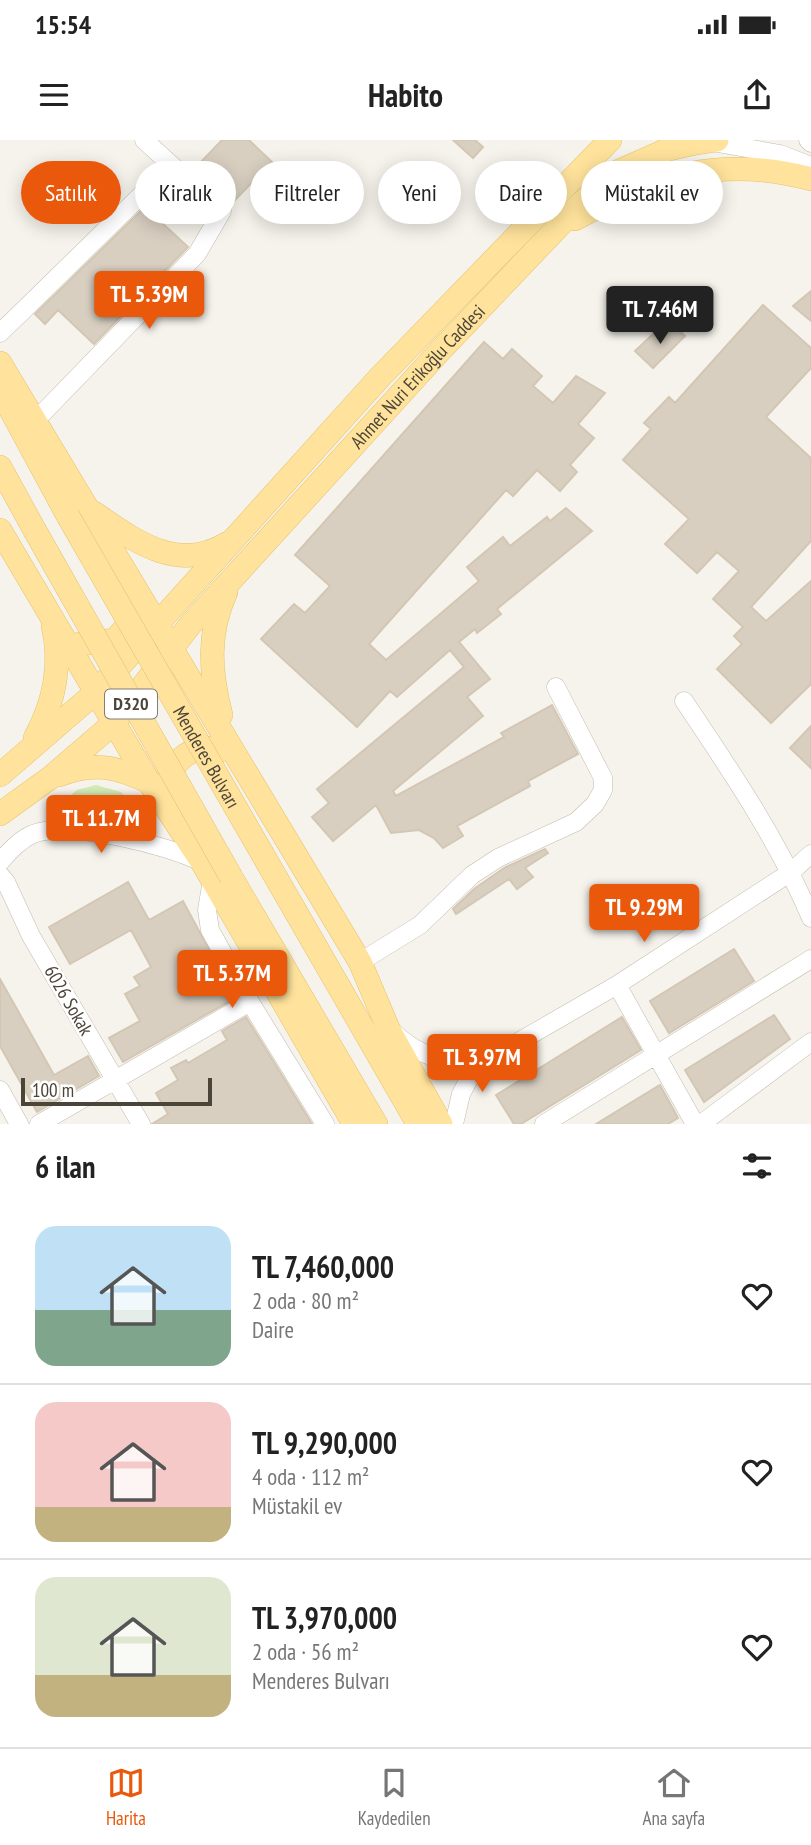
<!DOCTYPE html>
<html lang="tr">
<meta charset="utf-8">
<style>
:root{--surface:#fff;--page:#f6f6f6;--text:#222;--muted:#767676;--line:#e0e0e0;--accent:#ea580c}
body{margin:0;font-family:"PT Sans Narrow",sans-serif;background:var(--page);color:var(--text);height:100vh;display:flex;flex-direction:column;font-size:26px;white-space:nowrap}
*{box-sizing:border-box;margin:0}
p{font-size:23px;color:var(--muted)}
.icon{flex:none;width:38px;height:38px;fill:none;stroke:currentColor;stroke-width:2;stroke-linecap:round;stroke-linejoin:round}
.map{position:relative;height:984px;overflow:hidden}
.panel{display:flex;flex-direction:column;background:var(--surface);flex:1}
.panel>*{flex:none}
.guide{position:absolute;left:21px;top:21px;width:770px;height:63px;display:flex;gap:14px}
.scale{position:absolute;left:21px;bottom:18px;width:191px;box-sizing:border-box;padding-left:7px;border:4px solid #4b4439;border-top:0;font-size:19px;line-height:24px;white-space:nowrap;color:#4b4439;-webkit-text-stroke:5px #fff;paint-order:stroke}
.price{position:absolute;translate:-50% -60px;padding:0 16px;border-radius:7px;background:var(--accent);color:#fff;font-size:23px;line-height:46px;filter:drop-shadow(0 2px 4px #0008)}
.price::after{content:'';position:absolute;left:50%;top:42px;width:21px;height:16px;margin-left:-10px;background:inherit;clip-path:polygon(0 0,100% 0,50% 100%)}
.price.on{background:#222;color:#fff}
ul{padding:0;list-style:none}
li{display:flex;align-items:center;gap:21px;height:175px;padding:0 35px}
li+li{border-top:2px solid var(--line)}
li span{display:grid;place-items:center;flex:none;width:196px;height:140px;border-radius:21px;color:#555}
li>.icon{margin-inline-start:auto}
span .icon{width:84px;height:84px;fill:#fffc;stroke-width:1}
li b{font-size:30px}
h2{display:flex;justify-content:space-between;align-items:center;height:84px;padding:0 35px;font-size:30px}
.tag{padding:0 24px;border-radius:32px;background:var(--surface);box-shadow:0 4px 18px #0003;font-size:24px;line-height:63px}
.tag.on{background:var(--accent);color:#fff}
.status{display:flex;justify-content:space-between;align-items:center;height:49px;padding:0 35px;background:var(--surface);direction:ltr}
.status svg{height:19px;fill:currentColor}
header{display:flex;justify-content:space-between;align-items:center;height:91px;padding:0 35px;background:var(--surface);font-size:32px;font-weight:700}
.tab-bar{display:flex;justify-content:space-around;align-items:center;height:98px;border-top:2px solid var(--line);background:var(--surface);font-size:19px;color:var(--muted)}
.tab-bar a{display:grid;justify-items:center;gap:4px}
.tab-bar .on{color:var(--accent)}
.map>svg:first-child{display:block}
.green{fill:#d2eab5}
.building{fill:#d8cfc1;stroke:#d3c7b4;stroke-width:2}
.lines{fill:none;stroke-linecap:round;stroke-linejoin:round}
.minor-casing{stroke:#c2bbae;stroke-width:19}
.major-casing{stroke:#e6c16a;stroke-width:24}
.minor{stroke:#fff;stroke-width:18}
.major{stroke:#ffe39c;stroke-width:23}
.major-bridge-casing{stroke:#e6c16a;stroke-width:24;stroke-linecap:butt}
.major-bridge{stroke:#ffe39c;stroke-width:23}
.labels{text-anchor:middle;stroke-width:5;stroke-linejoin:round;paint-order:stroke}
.shield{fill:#fff;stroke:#817c74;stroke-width:2}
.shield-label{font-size:18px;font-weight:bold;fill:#4b4439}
.street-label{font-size:19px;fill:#4b4439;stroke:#fff}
</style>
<div class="status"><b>15:54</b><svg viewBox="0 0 49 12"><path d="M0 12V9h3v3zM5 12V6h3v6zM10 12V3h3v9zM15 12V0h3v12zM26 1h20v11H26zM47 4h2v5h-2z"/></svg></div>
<header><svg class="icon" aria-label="menu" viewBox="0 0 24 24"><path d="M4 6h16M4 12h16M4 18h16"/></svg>Habito<svg class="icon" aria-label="share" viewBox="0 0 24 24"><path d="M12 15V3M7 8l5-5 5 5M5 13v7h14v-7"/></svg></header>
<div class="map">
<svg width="811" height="984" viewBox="0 0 811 984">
<rect width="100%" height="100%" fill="#f6f3ec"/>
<path class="green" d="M96,645L121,652L145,679L56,667L77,650Z"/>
<path class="building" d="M222,0H249L272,22L235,60L199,24Z
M453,0H475L483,7L473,18Z
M145,67L188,107L94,204L58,170L45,184L35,174Z
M811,151V181L793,166Z
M763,165L811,208V228L766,277L811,318V401L751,467L766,481L811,441V544L771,583L717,529L742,504L734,496L743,487L713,459L739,431L717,412L697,433L665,404L689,379L623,320L651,289L644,283L669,257L675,263Z
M672,184L685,196L653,228L635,211L654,193L659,197Z
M484,202L503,219L512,209L542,236L533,246L553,263L576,236L605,253L578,284L594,298L570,325L577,332L560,351L537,330L513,356L506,350L369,504L386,520L479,441L467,427L503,397L510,406L547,377L550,381L566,368L592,391L497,469L501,474L477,493L475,489L459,502L490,539L467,557L483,576L393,651L396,656L504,597L501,593L552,565L578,614L528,641L530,646L457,686L463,696L443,708L434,698L419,690L391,693L376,665L333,701L312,677L329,663L317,649L464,527L450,510L397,557L390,551L357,587L261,499L294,464L305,473L330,446L295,415Z
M811,586V628L790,608Z
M545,709L548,713L525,728L533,737L517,749L509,739L456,774L453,769L474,749L504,728Z
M128,742L149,780L183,761L235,858L123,922L109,898L140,881L125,854L140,846L134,837L151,827L131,790L70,824L49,787Z
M734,809L754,841L669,893L650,861Z
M0,839L54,935L88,916L99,936L37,972L0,906Z
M774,875L790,899L704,962L685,930Z
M246,877L312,984H152L168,974L156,953L178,940L171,928L186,920L188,923L227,900L222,891Z
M622,877L641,910L521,984H514L496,955Z
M660,945L678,978L668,984H596Z"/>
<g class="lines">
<defs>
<path id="minor" d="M808,0L811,3
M712,2L780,14L811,26
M0,193L171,26
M36,280L197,114L222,71L144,0
M684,561C731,631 778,700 811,778
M0,722C9,712 19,700 33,694C69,680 167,705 201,722
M0,735L6,742L31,796L141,984
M212,740L207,770L210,790L250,862L325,984
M360,822L420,785L472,735L498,718L576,682L595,664L603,650V638L556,547
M617,845L695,984
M392,891C420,918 453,928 491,917
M0,950L19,984
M39,984L250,862
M454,984L461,954L469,939L494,916L617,845L791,732L811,714
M544,984L811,819
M701,984L811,902"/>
<g id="major">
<path d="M678,1L691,4L717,0"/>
<path d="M575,79C653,36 722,15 811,39"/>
<path d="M0,223L360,822L388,888L441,984"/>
<path d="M0,250L68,376"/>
<path d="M0,327L34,389"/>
<path d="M94,373C135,401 178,434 228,403"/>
<path d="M0,390L149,642L202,722L354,984"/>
<path d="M80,504L115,500L127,486L132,463"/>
<path d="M221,575C210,532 207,494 226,452"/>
<path d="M35,598C54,563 62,525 53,486"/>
<path d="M0,635L96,552L380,237L610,0"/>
<path d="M59,635C94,621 117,627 149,642"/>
<path d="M166,648C171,620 192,603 221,610"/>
<path id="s1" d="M0,674L50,638L114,583L190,485L437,214L577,67L619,31L669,9L691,4"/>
<path d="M263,715L418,984"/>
<path d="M231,737L376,984"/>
</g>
</defs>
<use href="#minor" class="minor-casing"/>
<use href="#major" class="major-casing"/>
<use href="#minor" class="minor"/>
<use href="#major" class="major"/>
<defs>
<g id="major-bridge">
<path id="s2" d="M68,376L263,715"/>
<path d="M34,389L231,737"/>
</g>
</defs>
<use href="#major-bridge" class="major-bridge-casing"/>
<use href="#major-bridge" class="major-bridge"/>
</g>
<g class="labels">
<rect class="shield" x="105" y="549.5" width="52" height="29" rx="5"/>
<g class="shield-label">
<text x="131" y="570">D320</text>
</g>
<g class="street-label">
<text dy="7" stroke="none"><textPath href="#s1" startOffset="607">Ahmet Nuri Erikoğlu Caddesi</textPath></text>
<text dy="7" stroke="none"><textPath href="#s2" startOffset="278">Menderes Bulvarı</textPath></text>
<text transform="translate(69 860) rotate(60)" y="7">6026 Sokak</text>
</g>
</g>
</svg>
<div class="scale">100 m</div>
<b class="price" style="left:149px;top:191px">TL 5.39M</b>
<b class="price on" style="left:660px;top:206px">TL 7.46M</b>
<b class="price" style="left:101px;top:715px">TL 11.7M</b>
<b class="price" style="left:644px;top:804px">TL 9.29M</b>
<b class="price" style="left:232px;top:870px">TL 5.37M</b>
<b class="price" style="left:482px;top:954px">TL 3.97M</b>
<div class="guide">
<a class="tag on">Satılık</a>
<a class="tag">Kiralık</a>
<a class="tag">Filtreler</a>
<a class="tag">Yeni</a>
<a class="tag">Daire</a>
<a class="tag">Müstakil ev</a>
</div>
</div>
<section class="panel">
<h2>6 ilan<svg class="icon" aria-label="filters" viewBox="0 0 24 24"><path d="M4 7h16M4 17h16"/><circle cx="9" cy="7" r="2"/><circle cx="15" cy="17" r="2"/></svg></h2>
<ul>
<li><span style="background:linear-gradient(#bfe0f5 60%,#7fa58c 0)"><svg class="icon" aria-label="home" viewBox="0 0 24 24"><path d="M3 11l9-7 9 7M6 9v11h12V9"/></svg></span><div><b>TL 7,460,000</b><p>2 oda · 80 m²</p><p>Daire</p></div><svg class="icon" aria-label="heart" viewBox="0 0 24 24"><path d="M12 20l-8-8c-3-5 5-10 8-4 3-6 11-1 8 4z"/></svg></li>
<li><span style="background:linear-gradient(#f6c9c9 75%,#c2b280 0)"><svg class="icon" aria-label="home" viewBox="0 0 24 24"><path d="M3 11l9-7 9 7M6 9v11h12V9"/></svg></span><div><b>TL 9,290,000</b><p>4 oda · 112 m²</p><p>Müstakil ev</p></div><svg class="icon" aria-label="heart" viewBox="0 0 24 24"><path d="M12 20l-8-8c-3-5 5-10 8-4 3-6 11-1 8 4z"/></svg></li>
<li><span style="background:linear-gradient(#dfe7d0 70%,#c2b280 0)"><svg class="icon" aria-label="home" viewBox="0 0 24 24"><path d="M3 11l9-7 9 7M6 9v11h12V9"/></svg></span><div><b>TL 3,970,000</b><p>2 oda · 56 m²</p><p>Menderes Bulvarı</p></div><svg class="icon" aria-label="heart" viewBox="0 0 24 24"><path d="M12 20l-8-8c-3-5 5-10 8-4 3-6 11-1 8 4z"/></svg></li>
</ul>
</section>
<nav class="tab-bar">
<a class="on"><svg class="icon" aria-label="map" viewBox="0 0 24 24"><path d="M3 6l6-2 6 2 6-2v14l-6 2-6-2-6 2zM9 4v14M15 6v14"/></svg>Harita</a>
<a><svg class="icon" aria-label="saved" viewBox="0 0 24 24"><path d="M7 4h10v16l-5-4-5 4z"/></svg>Kaydedilen</a>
<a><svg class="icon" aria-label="home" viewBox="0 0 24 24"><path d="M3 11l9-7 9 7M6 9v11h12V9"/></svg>Ana sayfa</a>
</nav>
